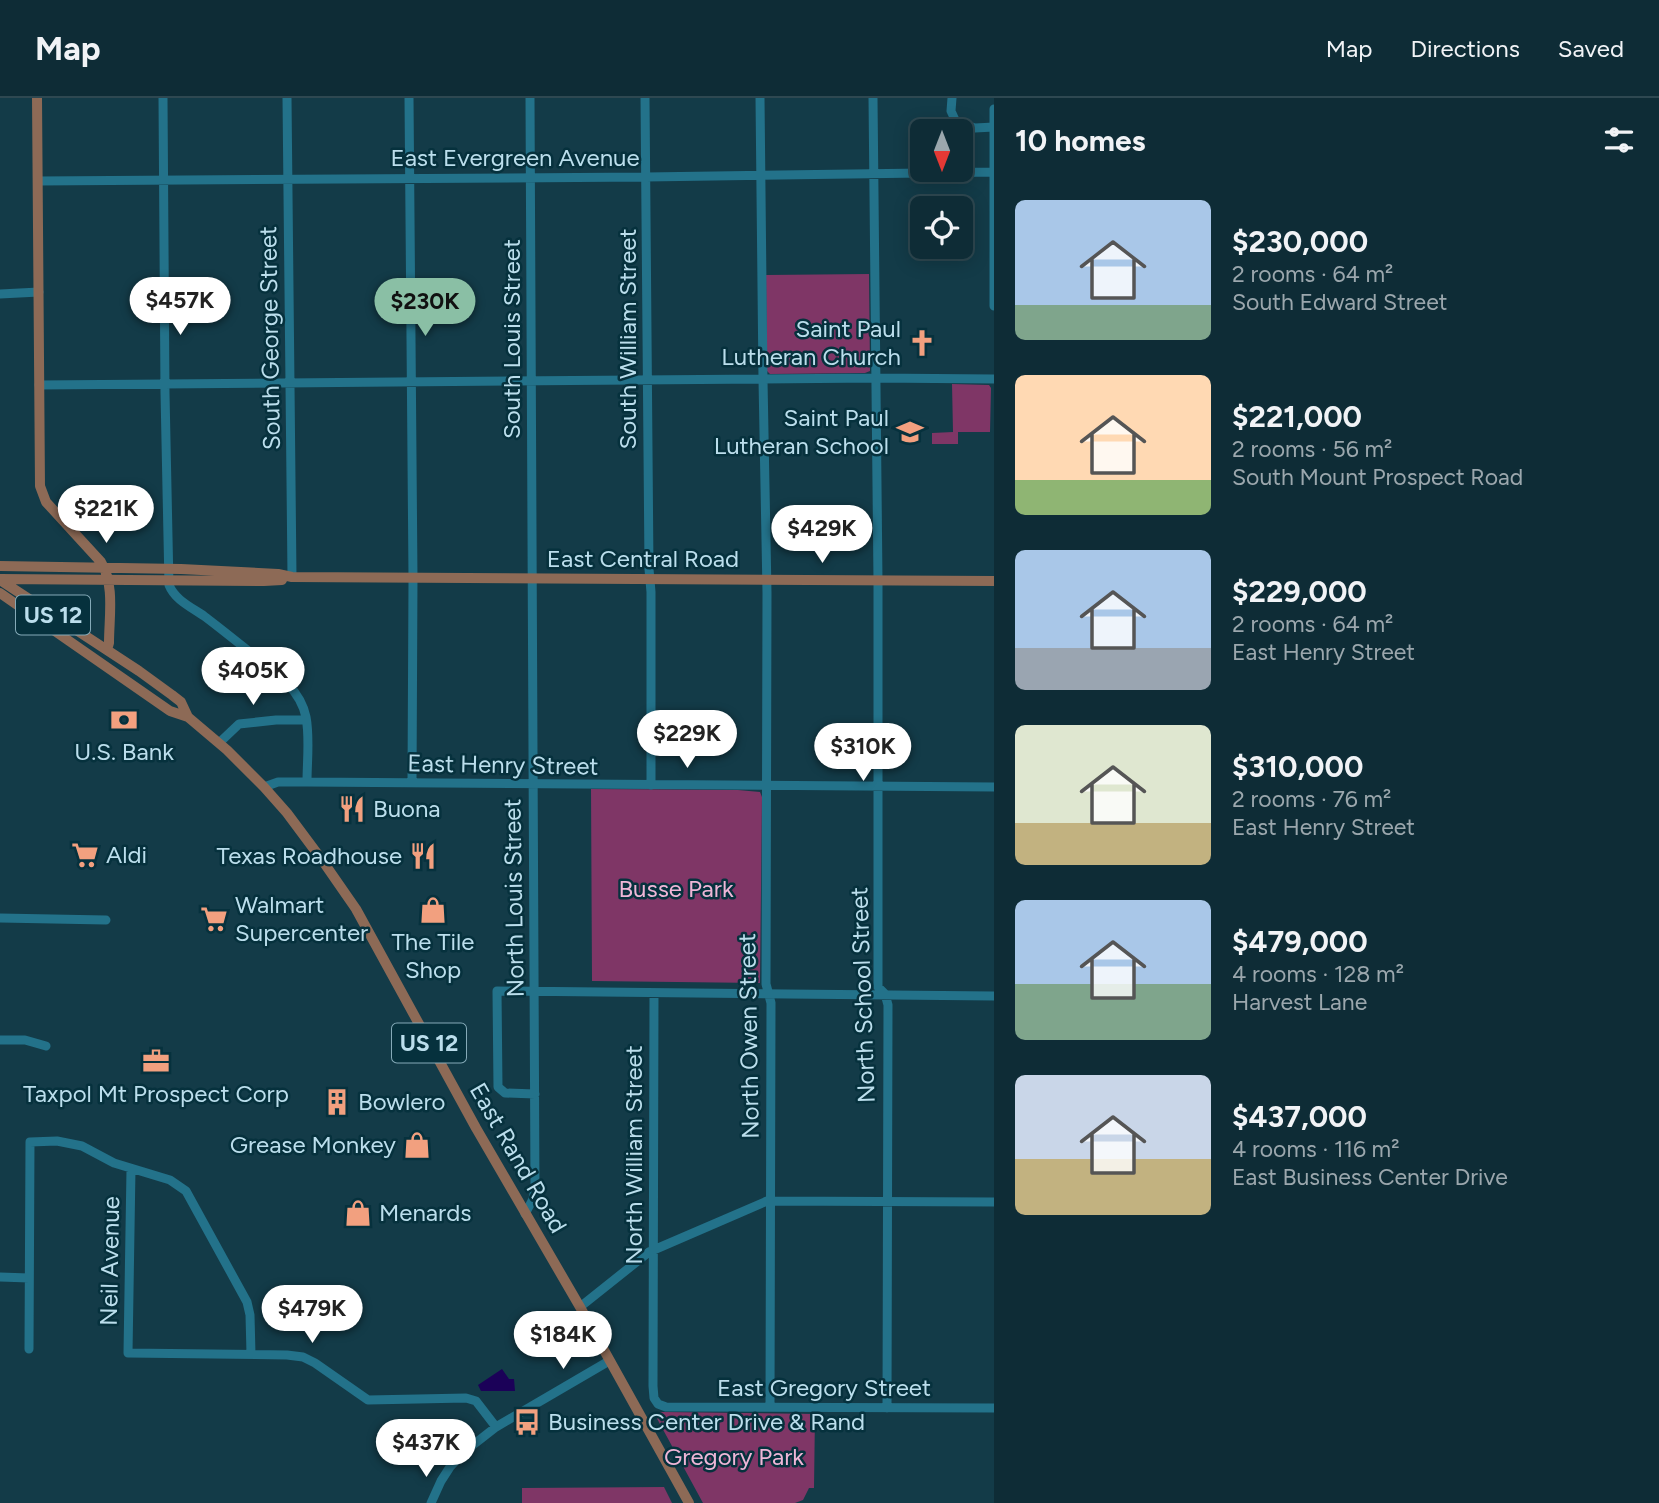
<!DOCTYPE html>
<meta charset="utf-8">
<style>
:root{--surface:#0e2c36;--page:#1c3842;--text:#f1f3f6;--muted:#9ba7ad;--line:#2e4851;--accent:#8abfa5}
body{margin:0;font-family:Figtree,sans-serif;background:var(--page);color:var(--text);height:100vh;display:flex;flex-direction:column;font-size:26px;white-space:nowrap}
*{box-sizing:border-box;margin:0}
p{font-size:23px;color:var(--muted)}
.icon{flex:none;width:38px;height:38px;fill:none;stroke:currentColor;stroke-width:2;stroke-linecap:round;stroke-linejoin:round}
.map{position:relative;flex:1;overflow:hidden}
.panel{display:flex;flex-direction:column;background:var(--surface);width:665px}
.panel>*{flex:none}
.needle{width:46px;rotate:180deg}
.controls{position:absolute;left:910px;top:21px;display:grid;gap:14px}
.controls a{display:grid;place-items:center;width:63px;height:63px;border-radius:10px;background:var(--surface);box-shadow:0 4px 18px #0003,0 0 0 2px var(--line);font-size:35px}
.price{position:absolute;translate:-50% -60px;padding:0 16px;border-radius:24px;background:#fff;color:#222;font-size:23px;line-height:46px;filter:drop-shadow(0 2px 4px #0008)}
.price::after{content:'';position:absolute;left:50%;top:42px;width:21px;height:16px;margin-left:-10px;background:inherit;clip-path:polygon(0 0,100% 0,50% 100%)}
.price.active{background:var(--accent);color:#111}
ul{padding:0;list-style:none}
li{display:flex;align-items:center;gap:21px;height:175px;padding:0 21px}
li span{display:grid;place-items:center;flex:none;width:196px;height:140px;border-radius:10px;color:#555}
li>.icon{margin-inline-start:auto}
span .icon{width:84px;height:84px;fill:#fffc;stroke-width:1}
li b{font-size:30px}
h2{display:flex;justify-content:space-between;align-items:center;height:84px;padding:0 21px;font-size:30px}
header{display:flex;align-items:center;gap:42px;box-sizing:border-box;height:98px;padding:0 35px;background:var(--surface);border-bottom:2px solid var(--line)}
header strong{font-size:33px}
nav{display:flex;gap:38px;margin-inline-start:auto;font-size:24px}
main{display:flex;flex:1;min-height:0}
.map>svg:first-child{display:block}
.green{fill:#7f3666}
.water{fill:#1b0158}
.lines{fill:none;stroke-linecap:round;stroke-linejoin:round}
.minor{stroke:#23728a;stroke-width:9}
.major{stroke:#8d6a56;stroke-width:10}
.labels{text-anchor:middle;stroke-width:5;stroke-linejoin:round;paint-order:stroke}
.shield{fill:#06313d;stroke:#85aab8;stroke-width:2}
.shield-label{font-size:23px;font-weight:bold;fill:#bbdeec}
.street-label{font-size:24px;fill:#bbdeec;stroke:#06313d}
.poi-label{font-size:24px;fill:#bbdeec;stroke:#06313d;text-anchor:start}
.park-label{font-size:24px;fill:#efb6d7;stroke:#06313d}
</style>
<header>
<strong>Map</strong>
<nav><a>Map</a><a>Directions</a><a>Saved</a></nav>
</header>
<main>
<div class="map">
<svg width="994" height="1405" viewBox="0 0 994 1405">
<rect width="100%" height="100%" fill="#133b48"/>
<path class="green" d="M869,176L870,273L865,275L770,276L767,273L766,177Z
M952,286L989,287L991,290L990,334H958V346H932V335L953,334Z
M591,691L738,692L760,694L762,699L760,885L592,883Z
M663,1314L815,1316L814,1390H809L803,1402L795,1405H703L654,1315Z
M664,1389L672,1405H522V1390Z"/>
<path class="water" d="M502,1271L509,1281H514L515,1293H481L478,1287Z"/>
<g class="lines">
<path class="minor" d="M163,0L165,295L169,487C175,502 191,509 204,518C220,530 236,543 251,555C273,572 300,590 306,619C310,640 307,663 307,684
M287,0L292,479
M409,0L413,480L412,685
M645,0L649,471L651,494V687
M760,0L763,282L767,495L766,886L771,905L770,1309
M873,0L878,483V889L885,896L888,907L887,1310
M952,0L951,13L956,24L975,30L994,29
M994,11V208
M38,83L646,79L994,74
M0,196L39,194
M39,287L875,280L994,281
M219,645L239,626L276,622H306
M264,689L278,684H307L994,689
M0,820L106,822
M654,895L653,1288L654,1300L658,1306L666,1309L994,1310
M0,942H25L46,948
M535,996L505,995L498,989L497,893L994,898
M131,1071L128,1255L287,1257L303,1259L315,1265L368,1302L466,1300L476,1303L496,1329
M525,1116L533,1101L535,1091L530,0
M0,1179L29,1180
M580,1209L649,1154L767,1103L994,1104
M29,1251L30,1044L57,1043L82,1048L114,1065L170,1082L186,1093L247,1204L250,1217L251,1256
M431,1405L441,1383L450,1369L464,1354L496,1329L609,1263"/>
<path class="major" d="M37,0L40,388L46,404L101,464C115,487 109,519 109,545L107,552
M0,468L181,471L278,476L292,479L994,483
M0,481L264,483L282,482
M0,482L139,573L172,597L181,604L188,619
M0,495L170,613L188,619L227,652L264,689L287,715L322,762L356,811L476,1030L580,1209L689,1405"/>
</g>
<defs>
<symbol id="church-bare" viewBox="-9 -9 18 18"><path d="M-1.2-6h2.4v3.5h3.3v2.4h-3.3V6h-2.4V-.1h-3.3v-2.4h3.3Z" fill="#f2a07f" stroke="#06313d" stroke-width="2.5" paint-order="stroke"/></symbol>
<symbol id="school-bare" viewBox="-9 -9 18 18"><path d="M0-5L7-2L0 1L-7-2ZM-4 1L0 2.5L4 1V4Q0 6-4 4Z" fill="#f2a07f" stroke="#06313d" stroke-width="2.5" paint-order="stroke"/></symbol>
<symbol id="bank-bare" viewBox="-9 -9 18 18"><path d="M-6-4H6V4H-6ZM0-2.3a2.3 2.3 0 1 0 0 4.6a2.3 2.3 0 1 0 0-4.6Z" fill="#f2a07f" stroke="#06313d" stroke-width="2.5" paint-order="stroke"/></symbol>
<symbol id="restaurant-bare" viewBox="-9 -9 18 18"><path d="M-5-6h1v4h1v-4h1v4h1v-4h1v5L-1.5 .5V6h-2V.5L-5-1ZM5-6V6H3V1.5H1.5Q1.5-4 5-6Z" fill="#f2a07f" stroke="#06313d" stroke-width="2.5" paint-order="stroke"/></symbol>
<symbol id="supermarket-bare" viewBox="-9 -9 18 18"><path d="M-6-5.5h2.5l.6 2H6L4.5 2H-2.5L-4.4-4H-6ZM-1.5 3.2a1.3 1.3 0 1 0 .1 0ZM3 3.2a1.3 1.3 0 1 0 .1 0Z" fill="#f2a07f" stroke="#06313d" stroke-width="2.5" paint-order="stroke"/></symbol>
<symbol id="shop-bare" viewBox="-9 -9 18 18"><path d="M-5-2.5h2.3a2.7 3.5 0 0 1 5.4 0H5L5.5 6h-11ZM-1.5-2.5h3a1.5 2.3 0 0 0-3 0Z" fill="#f2a07f" stroke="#06313d" stroke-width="2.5" paint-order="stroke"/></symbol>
<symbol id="office-bare" viewBox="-9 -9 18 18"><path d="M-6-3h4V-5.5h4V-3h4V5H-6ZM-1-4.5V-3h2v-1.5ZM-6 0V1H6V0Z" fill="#f2a07f" stroke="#06313d" stroke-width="2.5" paint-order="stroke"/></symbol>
<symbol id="building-bare" viewBox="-9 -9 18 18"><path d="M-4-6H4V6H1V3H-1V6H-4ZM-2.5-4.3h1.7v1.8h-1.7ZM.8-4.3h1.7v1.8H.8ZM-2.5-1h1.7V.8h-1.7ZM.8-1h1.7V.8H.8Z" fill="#f2a07f" stroke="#06313d" stroke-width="2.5" paint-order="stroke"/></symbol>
<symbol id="bus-bare" viewBox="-9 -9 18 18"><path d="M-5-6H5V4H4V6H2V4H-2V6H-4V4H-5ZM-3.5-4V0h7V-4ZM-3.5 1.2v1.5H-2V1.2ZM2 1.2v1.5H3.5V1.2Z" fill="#f2a07f" stroke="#06313d" stroke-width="2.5" paint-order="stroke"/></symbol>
</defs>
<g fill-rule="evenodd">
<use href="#church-bare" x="903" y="226" width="38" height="38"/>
<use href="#school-bare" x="891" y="315" width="38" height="38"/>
<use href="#bank-bare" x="105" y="603" width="38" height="38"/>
<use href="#restaurant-bare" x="333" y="692" width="38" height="38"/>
<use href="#supermarket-bare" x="66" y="738" width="38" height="38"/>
<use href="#restaurant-bare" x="404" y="739" width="38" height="38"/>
<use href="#shop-bare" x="414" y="793" width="38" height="38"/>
<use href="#supermarket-bare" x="195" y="802" width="38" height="38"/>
<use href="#office-bare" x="137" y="944" width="38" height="38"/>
<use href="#building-bare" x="318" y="985" width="38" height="38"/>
<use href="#shop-bare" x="398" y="1028" width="38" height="38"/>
<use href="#shop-bare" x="339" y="1096" width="38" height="38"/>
<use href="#bus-bare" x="508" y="1305" width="38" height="38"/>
</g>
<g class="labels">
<g class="shield">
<rect x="16" y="497.5" width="74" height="39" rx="5"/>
<rect x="392" y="925.5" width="74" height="39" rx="5"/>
</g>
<g class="shield-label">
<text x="53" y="525">US 12</text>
<text x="429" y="953">US 12</text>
</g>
<g class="street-label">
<text x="515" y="68">East Evergreen Avenue</text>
<text transform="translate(270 240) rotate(-91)" y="8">South George Street</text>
<text transform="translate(512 241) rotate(-90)" y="8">South Louis Street</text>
<text transform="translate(628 241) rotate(-90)" y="8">South William Street</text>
<text x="643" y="469">East Central Road</text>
<text transform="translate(503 667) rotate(1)" y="8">East Henry Street</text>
<text transform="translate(514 800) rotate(-91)" y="8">North Louis Street</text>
<text transform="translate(863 897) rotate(-92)" y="8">North School Street</text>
<text transform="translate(749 938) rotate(-91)" y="8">North Owen Street</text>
<text transform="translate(634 1057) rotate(-90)" y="8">North William Street</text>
<text transform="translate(518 1060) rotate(60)" y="8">East Rand Road</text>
<text transform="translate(110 1163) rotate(-89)" y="8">Neil Avenue</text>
<text x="824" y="1298">East Gregory Street</text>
</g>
<g class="poi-label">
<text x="901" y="239" text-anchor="end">Saint Paul<tspan x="901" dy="28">Lutheran Church</tspan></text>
<text x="889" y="328" text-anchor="end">Saint Paul<tspan x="889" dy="28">Lutheran School</tspan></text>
<text x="124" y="662" text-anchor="middle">U.S. Bank</text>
<text x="373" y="719">Buona</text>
<text x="106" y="765">Aldi</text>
<text x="402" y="766" text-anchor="end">Texas Roadhouse</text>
<text x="235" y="815">Walmart<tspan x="235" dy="28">Supercenter</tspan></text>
<text x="433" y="852" text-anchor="middle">The Tile<tspan x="433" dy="28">Shop</tspan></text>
<text x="156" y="1004" text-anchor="middle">Taxpol Mt Prospect Corp</text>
<text x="358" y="1012">Bowlero</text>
<text x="396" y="1055" text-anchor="end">Grease Monkey</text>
<text x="379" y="1123">Menards</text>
<text x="548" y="1332">Business Center Drive &amp; Rand</text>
</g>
<g class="park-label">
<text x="676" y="799">Busse Park</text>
<text x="734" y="1367">Gregory Park</text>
</g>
</g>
</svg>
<div class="controls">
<a><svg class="needle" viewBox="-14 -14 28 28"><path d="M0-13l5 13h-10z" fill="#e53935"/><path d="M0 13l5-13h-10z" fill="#9ba7ad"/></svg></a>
<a><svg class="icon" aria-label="locate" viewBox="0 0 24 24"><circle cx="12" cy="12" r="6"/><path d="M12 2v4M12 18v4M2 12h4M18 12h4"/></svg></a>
</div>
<b class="price" style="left:180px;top:239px">$457K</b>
<b class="price active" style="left:425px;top:240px">$230K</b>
<b class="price" style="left:106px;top:447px">$221K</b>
<b class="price" style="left:822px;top:467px">$429K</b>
<b class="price" style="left:253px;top:609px">$405K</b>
<b class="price" style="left:687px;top:672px">$229K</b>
<b class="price" style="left:863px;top:685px">$310K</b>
<b class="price" style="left:312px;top:1247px">$479K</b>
<b class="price" style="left:563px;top:1273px">$184K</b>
<b class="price" style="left:426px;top:1381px">$437K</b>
</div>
<section class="panel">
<h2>10 homes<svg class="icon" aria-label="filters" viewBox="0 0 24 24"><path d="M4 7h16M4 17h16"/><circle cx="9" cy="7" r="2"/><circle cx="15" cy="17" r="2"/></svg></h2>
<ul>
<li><span style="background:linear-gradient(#a9c7e8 75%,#7fa58c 0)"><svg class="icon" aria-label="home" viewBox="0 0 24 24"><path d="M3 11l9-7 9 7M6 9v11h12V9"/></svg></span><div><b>$230,000</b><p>2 rooms · 64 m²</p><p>South Edward Street</p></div></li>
<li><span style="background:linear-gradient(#ffd9b3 75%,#8fb573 0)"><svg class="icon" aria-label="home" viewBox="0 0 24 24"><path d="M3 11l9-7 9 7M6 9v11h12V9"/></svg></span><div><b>$221,000</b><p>2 rooms · 56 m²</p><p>South Mount Prospect Road</p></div></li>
<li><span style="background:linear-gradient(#a9c7e8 70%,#9aa5b1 0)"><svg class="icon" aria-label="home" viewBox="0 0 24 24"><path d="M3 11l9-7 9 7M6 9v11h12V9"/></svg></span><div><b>$229,000</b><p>2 rooms · 64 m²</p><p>East Henry Street</p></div></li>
<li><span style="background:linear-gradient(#dfe7d0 70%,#c2b280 0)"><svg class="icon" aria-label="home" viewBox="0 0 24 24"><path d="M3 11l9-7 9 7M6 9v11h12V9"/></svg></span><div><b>$310,000</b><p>2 rooms · 76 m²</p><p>East Henry Street</p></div></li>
<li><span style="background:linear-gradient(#a9c7e8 60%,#7fa58c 0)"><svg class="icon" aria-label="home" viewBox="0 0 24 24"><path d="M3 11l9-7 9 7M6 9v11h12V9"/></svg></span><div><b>$479,000</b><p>4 rooms · 128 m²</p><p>Harvest Lane</p></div></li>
<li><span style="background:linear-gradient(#c9d6e8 60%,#c2b280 0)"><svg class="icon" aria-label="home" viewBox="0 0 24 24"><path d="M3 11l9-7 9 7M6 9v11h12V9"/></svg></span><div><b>$437,000</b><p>4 rooms · 116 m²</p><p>East Business Center Drive</p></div></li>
</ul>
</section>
</main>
